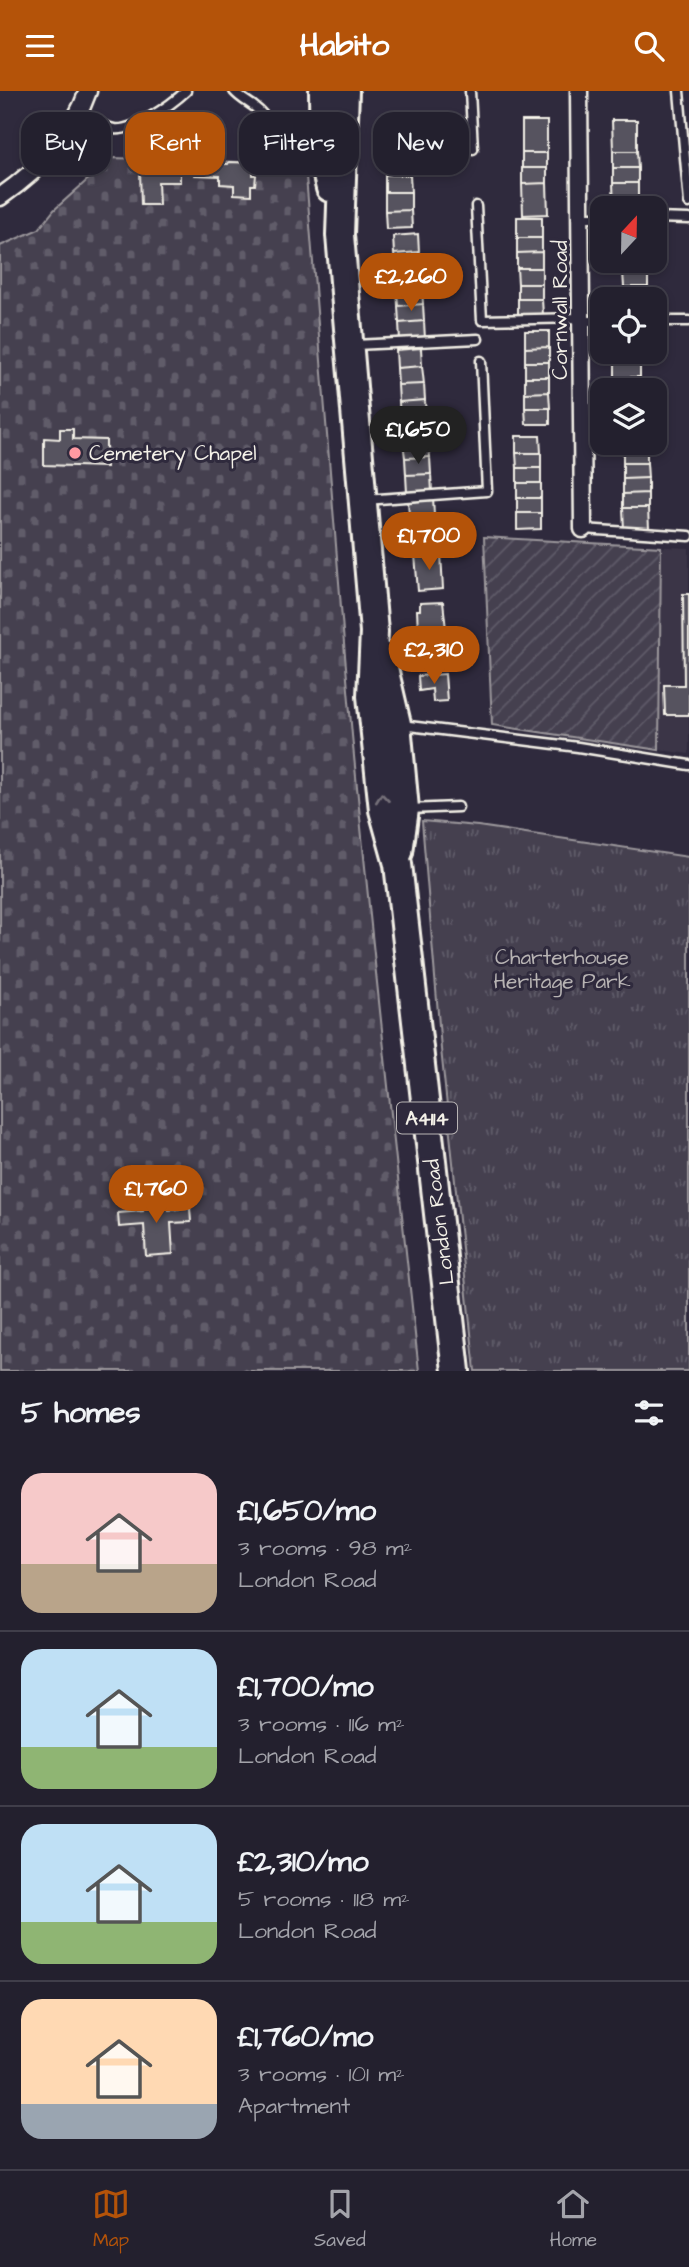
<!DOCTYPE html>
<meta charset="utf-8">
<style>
:root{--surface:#23202e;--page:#2b2836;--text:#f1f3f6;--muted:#a3a3aa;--line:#403e4a;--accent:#b45309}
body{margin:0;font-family:"Architects Daughter",sans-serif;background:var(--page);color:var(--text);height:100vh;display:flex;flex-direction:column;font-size:26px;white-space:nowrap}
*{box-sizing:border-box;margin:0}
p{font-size:23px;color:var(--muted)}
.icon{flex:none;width:38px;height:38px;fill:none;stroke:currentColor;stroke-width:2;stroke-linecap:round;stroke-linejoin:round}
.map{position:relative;height:1280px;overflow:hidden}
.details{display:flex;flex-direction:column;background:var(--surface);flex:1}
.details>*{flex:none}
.top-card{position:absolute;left:21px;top:21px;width:648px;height:63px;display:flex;gap:14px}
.needle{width:46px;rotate:22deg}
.buttons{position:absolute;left:590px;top:105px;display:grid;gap:14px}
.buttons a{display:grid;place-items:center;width:77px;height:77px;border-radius:14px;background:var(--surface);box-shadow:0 4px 10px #0003,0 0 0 2px var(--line);font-size:35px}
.price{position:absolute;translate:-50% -60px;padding:0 16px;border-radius:24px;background:var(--accent);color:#fff;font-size:23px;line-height:46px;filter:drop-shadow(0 2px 4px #0008)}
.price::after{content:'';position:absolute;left:50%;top:42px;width:21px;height:16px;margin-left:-10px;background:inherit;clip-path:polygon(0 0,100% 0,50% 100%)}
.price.on{background:#222;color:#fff}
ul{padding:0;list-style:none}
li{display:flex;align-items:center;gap:21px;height:175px;padding:0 21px}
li+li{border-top:2px solid var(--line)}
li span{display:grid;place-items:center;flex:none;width:196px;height:140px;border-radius:21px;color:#555}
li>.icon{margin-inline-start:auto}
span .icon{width:84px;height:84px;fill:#fffc;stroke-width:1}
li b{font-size:30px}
h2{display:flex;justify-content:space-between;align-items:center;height:84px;padding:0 21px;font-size:30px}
.tag{padding:0 24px;border-radius:21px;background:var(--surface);box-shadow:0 4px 10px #0003,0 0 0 2px var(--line);font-size:24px;line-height:63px}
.tag.on{background:var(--accent);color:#fff}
header{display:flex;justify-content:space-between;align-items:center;height:91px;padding:0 21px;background:var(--accent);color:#fff;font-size:32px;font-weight:700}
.dock{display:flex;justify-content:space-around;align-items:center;height:98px;border-top:2px solid var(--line);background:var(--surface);font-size:19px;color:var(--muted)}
.dock a{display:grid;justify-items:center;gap:4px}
.dock .on{color:var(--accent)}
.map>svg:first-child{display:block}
.built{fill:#3b3647}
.grass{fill:url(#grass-tufts);stroke:#9c989c;stroke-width:2}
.cemetery{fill:url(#cemetery-stones);stroke:#9c989c;stroke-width:2}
.garden{fill:url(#garden-furrows);stroke:#9c989c;stroke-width:2}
.building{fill:#56525f;stroke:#f4f1e8;stroke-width:2}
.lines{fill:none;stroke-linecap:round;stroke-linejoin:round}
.service-casing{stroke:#f4f1e8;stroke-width:13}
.minor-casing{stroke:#f4f1e8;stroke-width:21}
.trunk-casing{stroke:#f4f1e8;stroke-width:32}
.service{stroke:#2f2a3d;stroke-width:8}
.minor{stroke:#2f2a3d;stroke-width:16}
.trunk{stroke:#2f2a3d;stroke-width:26}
.oneway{stroke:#747079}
.poi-dot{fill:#ff9aa2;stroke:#2f2a3d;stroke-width:2.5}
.labels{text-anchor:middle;stroke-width:6;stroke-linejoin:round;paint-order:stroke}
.shield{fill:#2f2a3d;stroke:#b9b5b5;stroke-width:2}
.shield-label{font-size:19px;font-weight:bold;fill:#f4f1e8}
.street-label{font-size:21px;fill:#f4f1e8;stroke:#2f2a3d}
.poi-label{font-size:21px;fill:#f4f1e8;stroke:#2f2a3d;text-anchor:start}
.park-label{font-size:21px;fill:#b7b3b3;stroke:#2f2a3d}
</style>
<header><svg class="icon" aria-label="menu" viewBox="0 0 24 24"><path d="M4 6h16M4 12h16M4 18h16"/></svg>Habito<svg class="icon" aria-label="search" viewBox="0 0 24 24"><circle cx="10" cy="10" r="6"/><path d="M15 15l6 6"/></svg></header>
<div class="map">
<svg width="689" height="1280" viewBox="0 0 689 1280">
<defs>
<pattern id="grass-tufts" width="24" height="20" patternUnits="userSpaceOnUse" patternTransform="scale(1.75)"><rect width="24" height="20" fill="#454050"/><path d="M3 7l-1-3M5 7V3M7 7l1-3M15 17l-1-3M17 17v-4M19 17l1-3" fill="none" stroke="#605c69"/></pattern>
<pattern id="cemetery-stones" width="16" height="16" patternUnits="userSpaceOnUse" patternTransform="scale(1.75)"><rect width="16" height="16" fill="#454050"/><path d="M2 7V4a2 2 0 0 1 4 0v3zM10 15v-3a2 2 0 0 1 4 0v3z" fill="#605c69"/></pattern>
<pattern id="garden-furrows" width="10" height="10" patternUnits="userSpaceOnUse" patternTransform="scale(1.75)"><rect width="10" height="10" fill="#454050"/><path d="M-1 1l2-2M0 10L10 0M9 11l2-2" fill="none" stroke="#605c69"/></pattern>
</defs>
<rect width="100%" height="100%" fill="#2f2a3d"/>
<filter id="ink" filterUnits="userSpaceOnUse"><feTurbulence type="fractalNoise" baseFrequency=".0143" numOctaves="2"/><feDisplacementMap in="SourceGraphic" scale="14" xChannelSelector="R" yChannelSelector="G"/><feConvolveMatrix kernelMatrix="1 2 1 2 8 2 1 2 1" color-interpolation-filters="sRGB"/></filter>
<g filter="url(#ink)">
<path class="built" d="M661,456L689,457V663L660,659Z"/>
<path class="grass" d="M422,730L478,735L689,766V1280H475L441,958Z"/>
<path class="cemetery" d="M112,67L305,73C320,264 335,454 352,644C372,856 396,1068 419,1280H0V155L39,138L54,119Z"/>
<path class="garden" d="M484,446L661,456L659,659L492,634Z"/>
<path class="building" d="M612,29H637V60H613Z
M522,30H547V62H522Z
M385,31H410V50H385Z
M385,50H410V67H385Z
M613,60H637L638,77H613Z
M522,62H547V77H522Z
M385,67H410V84H385Z
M229,71L253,72V84H256L255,94H251V104L234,103V94L220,93V85L195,84L196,72L228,73Z
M522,77H547V92L522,93Z
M613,77H638V92H613Z
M180,78V91H158L159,114H141L140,79Z
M385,84H410L411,101H385Z
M547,92L548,123L523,124L522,93Z
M613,92H638V117H614Z
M385,101H411V119L385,120Z
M411,119L412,137L386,138L385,120Z
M517,126H542V147H517Z
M418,143L419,161L394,163L393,145Z
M517,147H542V161L517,162Z
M419,161L421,179L396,180L394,163Z
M542,161V177H517V162Z
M623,170H648V181H623Z
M517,177H542V193H518Z
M421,179L422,196L397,198L396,180Z
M623,181H648V196H624Z
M518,193H542V208H518Z
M422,196L423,213L398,215L397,198Z
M624,196H648L649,208H624Z
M518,208H542L543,224H518Z
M423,213L424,230L399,232L398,215Z
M424,230L425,248L400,250L399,232Z
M525,240H549V256L525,257Z
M549,256V271H525V257Z
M421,257L422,275L397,277L396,259Z
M615,261H640V270L615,271Z
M640,270V286H615V271Z
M525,271H549V286H525Z
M422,275L424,293L398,294L397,277Z
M525,286H549V301L525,302Z
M615,286H640V299H616Z
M424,293L425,309L399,311L398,294Z
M549,301L550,317H525V302Z
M425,309L426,327L400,329L399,311Z
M525,317H550V333H526Z
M427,330L428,348L403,350L402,332Z
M60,338H73V348L106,349V376L44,374V347L60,348Z
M516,345H540L541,362H516Z
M428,348L430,366L405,367L403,350Z
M623,352H647V356L623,357Z
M647,356V372H623V357Z
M516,362H541V377H517Z
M430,366L431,383L406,384L405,367Z
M623,372H647L648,387L623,388Z
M517,377H541V392H517Z
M431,383L432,401L407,402L406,384Z
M648,387V402L623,403V388Z
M517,392H541V407H517Z
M648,402V417H623V403Z
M433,406L434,424L409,426L408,408Z
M517,407H541V422H517Z
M623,417H648L649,438L624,439Z
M517,422H541V438L517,439Z
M434,424L436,442L410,444L409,426Z
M441,462L443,498L418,500L415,464Z
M683,503H689V624H665L664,594H684Z
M443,511L446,538L418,540L417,519H420V512Z
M446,538L448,564L423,566V561H420L418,540Z
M445,583L447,610L433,611L432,598L419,600L418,585Z
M169,1110V1119L190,1117L191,1131L171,1132L173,1163L146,1165L144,1134L119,1136L118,1122L143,1120L142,1112Z"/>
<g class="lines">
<defs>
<path id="service" d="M234,0C239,6 246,10 252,14C275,31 274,43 273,69
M470,0L473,58
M679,0L689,112
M79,21C90,27 102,36 114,38C133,41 172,13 186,0
M476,115L482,229L581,227
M580,126H602
M654,127L689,128
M581,230H602
M654,230H689
M355,254L478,248
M365,409L487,400L481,270
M583,438L689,445
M401,634L578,656L689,674
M408,718L458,716"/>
<path id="minor" d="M579,0L583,438
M0,106C39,79 72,46 88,0"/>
<path id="trunk" d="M323,0L324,72L330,97
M345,0L340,144L374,541L371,605L383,719L398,773L456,1280
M381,564L397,633L405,718L399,761"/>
</defs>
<use href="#service" class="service-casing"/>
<use href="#minor" class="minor-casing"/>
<use href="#trunk" class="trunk-casing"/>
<use href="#service" class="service"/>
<use href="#minor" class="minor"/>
<use href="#trunk" class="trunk"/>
</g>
<defs><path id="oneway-chevron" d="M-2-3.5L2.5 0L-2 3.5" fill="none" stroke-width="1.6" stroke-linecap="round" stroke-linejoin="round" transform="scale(1.75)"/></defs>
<use class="oneway" href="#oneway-chevron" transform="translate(382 707) rotate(-96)"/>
</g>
<circle class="poi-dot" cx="75" cy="362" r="7"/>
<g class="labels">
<rect class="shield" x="397" y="1011.5" width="60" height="31" rx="5"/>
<g class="shield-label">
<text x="427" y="1034">A4114</text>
</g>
<g class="street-label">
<text transform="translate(560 219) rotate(-90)" y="7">Cornwall Road</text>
<text transform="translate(439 1131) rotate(-97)" y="7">London Road</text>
</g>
<g class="poi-label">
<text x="89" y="369">Cemetery Chapel</text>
</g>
<g class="park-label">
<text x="562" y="873">Charterhouse<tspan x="562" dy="24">Heritage Park</tspan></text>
</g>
</g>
</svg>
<div class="buttons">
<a><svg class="needle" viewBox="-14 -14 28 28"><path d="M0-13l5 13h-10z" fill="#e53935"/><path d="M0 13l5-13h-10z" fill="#a3a3aa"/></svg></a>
<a><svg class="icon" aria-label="locate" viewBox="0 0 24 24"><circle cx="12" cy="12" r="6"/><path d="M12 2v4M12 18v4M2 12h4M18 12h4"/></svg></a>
<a><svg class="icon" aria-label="layers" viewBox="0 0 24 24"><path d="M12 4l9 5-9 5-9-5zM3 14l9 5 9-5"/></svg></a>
</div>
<b class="price" style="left:411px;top:222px">£2,260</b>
<b class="price on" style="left:418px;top:375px">£1,650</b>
<b class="price" style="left:429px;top:481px">£1,700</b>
<b class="price" style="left:434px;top:595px">£2,310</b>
<b class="price" style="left:156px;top:1134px">£1,760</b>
<div class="top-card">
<a class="tag">Buy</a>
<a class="tag on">Rent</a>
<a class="tag">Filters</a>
<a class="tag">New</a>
</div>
</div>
<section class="details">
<h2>5 homes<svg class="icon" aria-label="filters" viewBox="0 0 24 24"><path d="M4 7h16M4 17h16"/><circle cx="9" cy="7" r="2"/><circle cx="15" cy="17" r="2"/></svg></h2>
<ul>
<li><span style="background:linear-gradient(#f6c9c9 65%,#b9a48a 0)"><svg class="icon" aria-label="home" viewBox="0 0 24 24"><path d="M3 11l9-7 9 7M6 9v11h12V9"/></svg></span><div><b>£1,650/mo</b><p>3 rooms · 98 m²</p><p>London Road</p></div></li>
<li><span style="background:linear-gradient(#bfe0f5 70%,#8fb573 0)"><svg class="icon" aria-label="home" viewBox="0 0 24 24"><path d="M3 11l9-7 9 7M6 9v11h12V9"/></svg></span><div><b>£1,700/mo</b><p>3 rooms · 116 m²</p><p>London Road</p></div></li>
<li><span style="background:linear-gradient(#bfe0f5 70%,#8fb573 0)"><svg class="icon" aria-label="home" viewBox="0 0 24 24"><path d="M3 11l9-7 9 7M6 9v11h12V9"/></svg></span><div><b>£2,310/mo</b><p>5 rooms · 118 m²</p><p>London Road</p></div></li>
<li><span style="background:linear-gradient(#ffd9b3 75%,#9aa5b1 0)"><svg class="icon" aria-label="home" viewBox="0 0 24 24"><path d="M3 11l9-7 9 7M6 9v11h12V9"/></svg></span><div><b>£1,760/mo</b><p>3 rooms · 101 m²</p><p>Apartment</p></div></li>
</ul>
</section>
<nav class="dock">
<a class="on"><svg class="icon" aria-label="map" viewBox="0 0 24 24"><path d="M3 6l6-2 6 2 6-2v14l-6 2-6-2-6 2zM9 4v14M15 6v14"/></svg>Map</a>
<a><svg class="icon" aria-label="saved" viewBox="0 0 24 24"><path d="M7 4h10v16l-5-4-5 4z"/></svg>Saved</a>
<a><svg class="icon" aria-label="home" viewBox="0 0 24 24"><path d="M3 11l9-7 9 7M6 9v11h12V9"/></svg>Home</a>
</nav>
